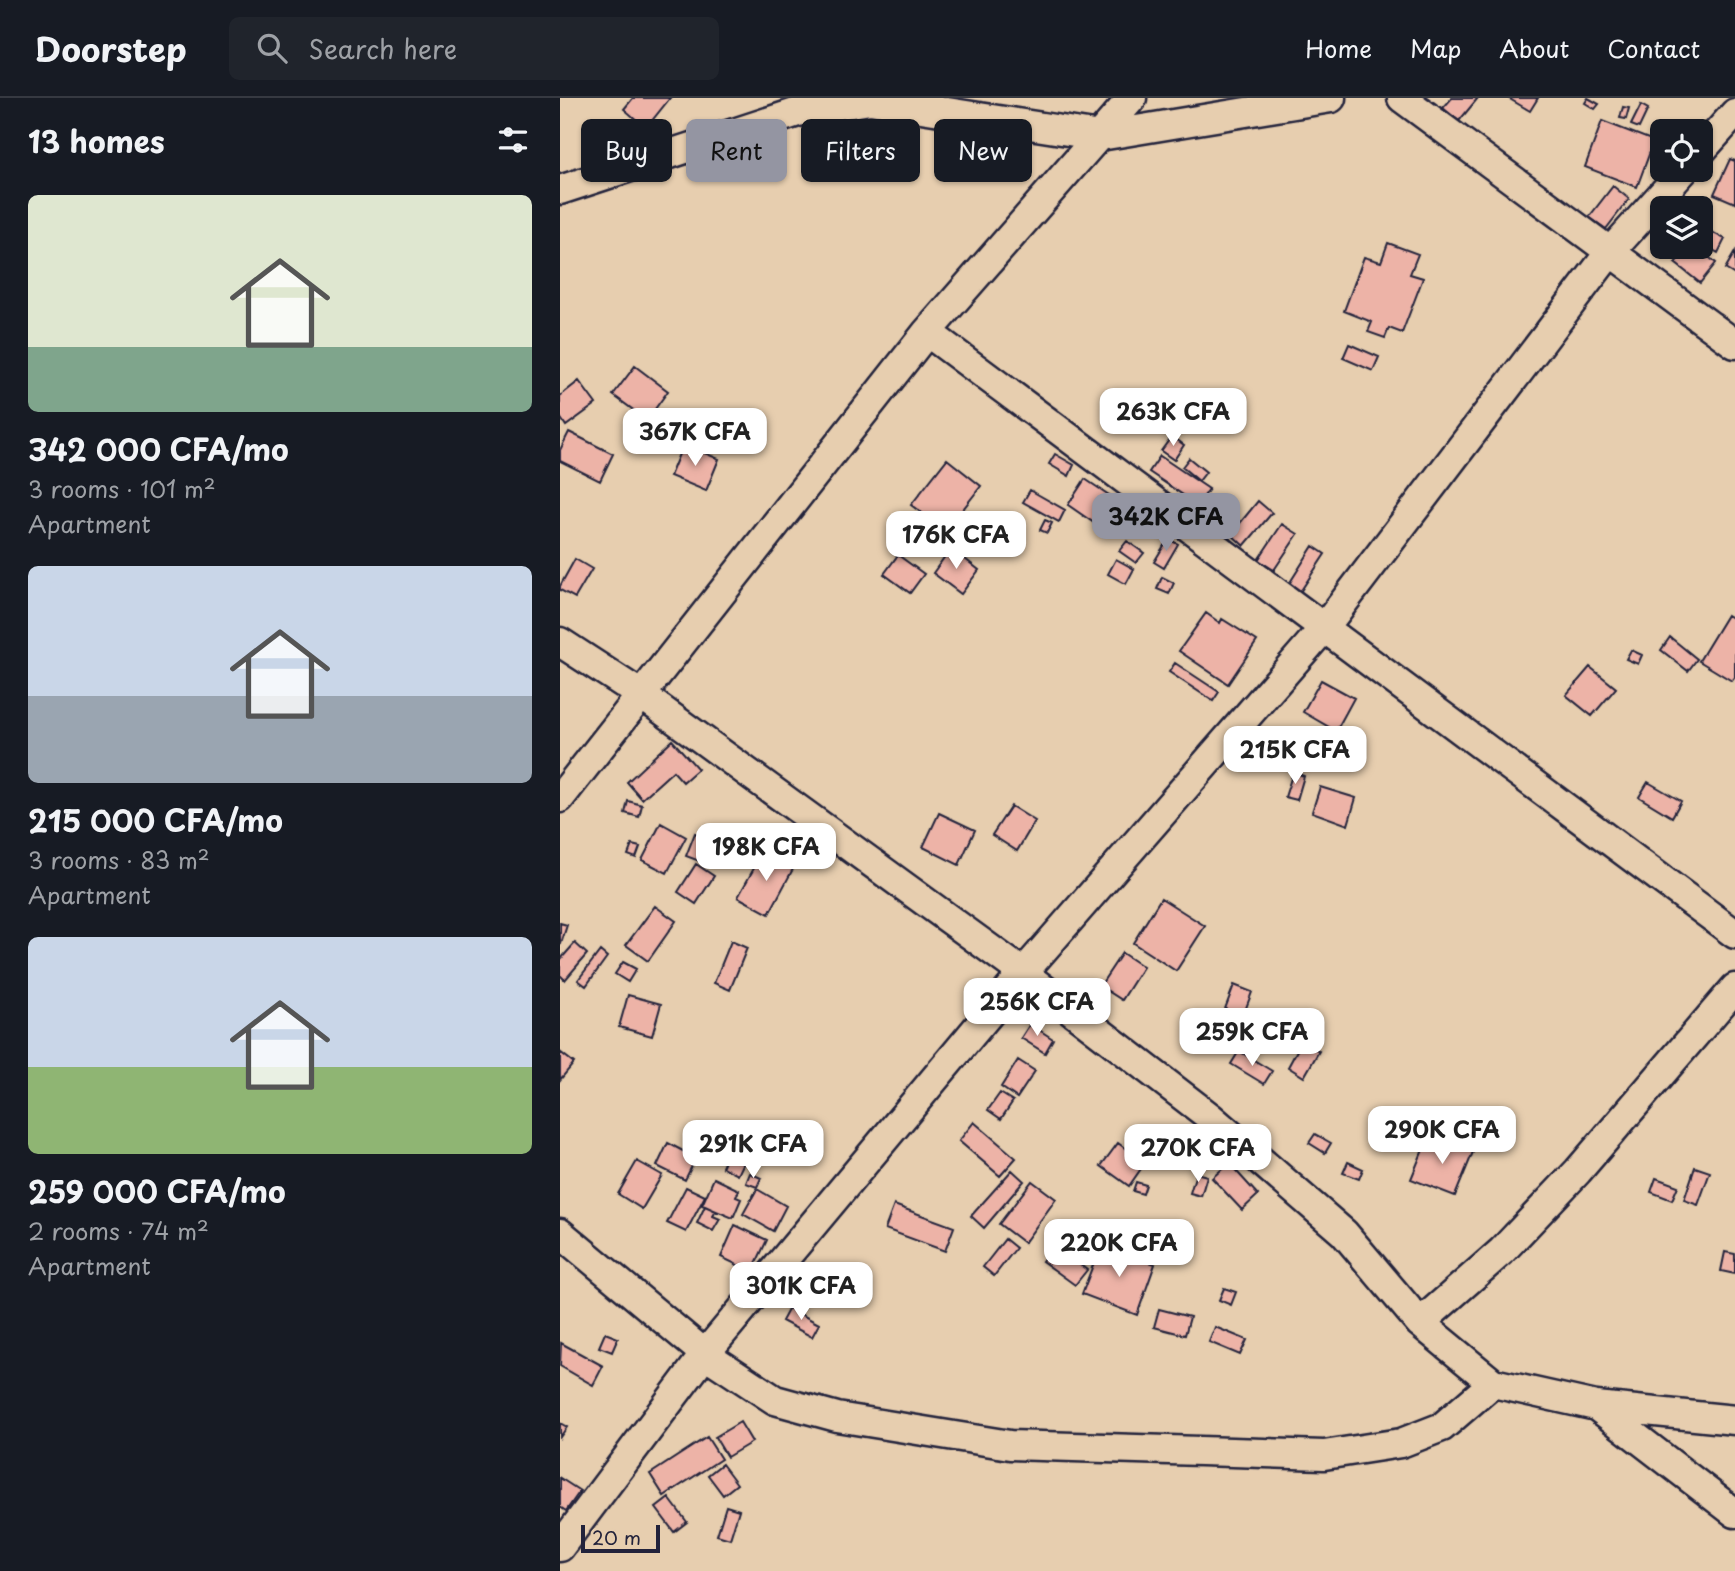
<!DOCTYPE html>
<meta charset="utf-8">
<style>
:root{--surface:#171b24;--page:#20242c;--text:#f1f3f6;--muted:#9ea1a6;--line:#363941;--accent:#9495a2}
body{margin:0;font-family:"Playpen Sans",sans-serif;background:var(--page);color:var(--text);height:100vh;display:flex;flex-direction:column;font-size:26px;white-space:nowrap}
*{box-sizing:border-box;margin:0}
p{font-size:23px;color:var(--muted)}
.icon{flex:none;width:38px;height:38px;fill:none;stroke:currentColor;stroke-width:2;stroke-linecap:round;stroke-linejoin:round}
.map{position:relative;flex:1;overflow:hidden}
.details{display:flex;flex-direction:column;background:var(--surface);width:560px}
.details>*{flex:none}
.guide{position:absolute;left:21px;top:21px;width:665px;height:63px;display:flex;gap:14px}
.controls{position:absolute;left:1090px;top:21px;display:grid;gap:14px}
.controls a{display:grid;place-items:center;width:63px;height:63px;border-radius:10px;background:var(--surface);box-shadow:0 2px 5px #0004;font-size:35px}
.scale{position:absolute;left:21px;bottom:18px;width:79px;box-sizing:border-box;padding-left:7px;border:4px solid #22223b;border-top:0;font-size:19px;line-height:24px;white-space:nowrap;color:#22223b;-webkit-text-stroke:5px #e7ceaf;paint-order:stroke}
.price{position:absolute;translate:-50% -60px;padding:0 16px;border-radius:14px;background:#fff;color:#222;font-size:23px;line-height:46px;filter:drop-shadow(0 2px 4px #0008)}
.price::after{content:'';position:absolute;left:50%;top:42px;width:21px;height:16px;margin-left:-10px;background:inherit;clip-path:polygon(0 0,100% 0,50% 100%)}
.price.on{background:var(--accent);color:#111}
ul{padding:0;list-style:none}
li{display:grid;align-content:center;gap:14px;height:371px;padding:0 28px}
li span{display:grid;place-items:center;height:217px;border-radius:10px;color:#555}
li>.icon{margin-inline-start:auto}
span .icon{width:126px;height:126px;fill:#fffc;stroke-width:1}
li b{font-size:30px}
h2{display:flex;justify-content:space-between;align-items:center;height:84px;padding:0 28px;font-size:30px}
.chip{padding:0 24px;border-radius:10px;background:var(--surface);box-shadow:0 2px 5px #0004;font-size:24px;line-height:63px}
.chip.on{background:var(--accent);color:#111}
header{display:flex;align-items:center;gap:42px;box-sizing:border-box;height:98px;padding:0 35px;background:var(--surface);border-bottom:2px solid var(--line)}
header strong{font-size:33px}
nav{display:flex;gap:38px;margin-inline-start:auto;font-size:24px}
.search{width:490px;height:63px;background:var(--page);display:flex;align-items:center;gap:18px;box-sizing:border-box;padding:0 24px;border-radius:10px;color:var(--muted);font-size:26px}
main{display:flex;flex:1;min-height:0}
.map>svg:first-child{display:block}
.building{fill:#edb3a7;stroke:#22223b;stroke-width:2}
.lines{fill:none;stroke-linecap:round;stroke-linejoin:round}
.minor-casing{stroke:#22223b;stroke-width:33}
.minor{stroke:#e7ceaf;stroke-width:28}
</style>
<header>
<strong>Doorstep</strong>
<div class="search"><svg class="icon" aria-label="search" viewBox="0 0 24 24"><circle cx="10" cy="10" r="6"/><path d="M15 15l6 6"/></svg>Search here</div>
<nav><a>Home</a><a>Map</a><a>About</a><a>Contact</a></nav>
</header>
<main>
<section class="details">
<h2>13 homes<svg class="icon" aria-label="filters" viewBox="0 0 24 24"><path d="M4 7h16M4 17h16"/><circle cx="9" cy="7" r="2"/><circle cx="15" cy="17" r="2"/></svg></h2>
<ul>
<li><span style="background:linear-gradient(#dfe7d0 70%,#7fa58c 0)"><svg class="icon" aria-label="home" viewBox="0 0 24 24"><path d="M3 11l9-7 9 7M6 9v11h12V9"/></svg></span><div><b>342 000 CFA/mo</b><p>3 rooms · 101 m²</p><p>Apartment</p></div></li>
<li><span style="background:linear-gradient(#c9d6e8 60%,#9aa5b1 0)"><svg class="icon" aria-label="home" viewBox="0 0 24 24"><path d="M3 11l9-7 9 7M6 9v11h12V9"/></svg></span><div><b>215 000 CFA/mo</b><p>3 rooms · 83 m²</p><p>Apartment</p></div></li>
<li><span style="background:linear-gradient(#c9d6e8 60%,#8fb573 0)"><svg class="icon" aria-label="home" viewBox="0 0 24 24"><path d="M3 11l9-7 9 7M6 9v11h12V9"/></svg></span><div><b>259 000 CFA/mo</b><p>2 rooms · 74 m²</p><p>Apartment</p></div></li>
</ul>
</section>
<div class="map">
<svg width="1175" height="1473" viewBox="0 0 1175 1473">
<rect width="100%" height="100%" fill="#e7ceaf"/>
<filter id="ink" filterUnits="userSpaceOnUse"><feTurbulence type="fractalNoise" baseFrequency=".0143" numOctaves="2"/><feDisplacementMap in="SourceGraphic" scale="14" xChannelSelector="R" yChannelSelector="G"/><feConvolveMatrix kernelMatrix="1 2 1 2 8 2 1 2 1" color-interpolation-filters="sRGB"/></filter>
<g filter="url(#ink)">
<path class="building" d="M73,0H110L86,30L64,11Z
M892,0H918L899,23L883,10Z
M948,0H978L970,13Z
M1028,0L1039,6L1035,11L1025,5Z
M1081,7L1088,11L1079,30L1071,27Z
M1063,9L1069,10L1066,21L1060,20Z
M1042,23L1094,43L1077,89L1025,69Z
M1170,61L1175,63V105L1154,96Z
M1053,88L1069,101L1046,131L1029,119Z
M1144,130L1165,141L1158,155L1141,146Z
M828,145L858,156L850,176L863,180L842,235L829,230L825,240L808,234L812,224L784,213L804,159L821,164Z
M1128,149H1136L1156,165L1140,185L1115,165Z
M1175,154V177L1165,171Z
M789,246L819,259L813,273L783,260Z
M75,268L108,293L87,322L53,297Z
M19,283L36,306L6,328L0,319V298Z
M9,334L53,356L40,383L0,363V352Z
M612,338L624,347L614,362L601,353Z
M123,346L159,361L146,393L110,378Z
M495,356L514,367L509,378L489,366Z
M600,358L649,391L638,407L589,374Z
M629,360L646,374L639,383L622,369Z
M387,361L421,388L386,433L351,407Z
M525,381L555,401L537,427L508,407Z
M470,392L505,412L499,424L463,404Z
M698,403L712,415L684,448L671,436Z
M485,422L492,425L487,435L480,432Z
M722,426L738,436L714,472L698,462Z
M608,441L618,446L604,470L594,464Z
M567,443L584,455L576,465L559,453Z
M753,448L765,456L740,494L729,486Z
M391,450L419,472L401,496L373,475Z
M338,457L364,476L350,495L324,476Z
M15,461L32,471L15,500L0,492V488Z
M556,461L574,471L566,486L548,476Z
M602,479L614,485L609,496L597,491Z
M646,515L660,525L662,521L697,543L668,586L619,553Z
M1167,517L1175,522V579L1172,583L1139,563Z
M1110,539L1137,561L1128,573L1101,552Z
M1071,552L1082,557L1078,566L1066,561Z
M615,565L659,594L653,603L609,574Z
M1030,569L1056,590L1032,618L1006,597Z
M761,582L794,600L776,633L743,614Z
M112,642L138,671L123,684L113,673L82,701L67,684Z
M733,674L744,678L737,702L725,699Z
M1088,684L1121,703L1112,719L1079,699Z
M760,689L796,700L788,727L752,714Z
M68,703L82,707L79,719L65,715Z
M451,708L475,723L457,753L432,737Z
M379,715L415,732L399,767L363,749Z
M101,725L126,739L107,775L82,762Z
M135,735L151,741L142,764L126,758Z
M72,747L80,749L76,760L68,757Z
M203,754L233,771L209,816L178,799Z
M136,766L154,778L136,806L118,794Z
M601,800L645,828L616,873L573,845Z
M95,808L116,823L88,863L66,847Z
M0,825L7,827L1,846H0Z
M171,843L187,850L170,892L154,885Z
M15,845L27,856L5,882L0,877V862Z
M40,853L47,859L26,888L18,882Z
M562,855L583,869L562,902L540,888Z
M63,864L76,871L68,884L55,876Z
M674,887L692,894L683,918L665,911Z
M68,897L101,906L92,938L59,929Z
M470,926L493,941L485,955L461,940Z
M742,943L759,953L744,979L728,969Z
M679,953L712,973L704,986L671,966Z
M0,954L14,965L0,982Z
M458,962L475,973L457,1000L441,989Z
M440,995L453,1003L441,1021L428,1012Z
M414,1024L456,1060L440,1078L399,1043Z
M160,1026L177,1035L165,1057L148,1048Z
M177,1035L194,1043L178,1077L162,1069Z
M755,1036L771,1045L765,1055L749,1045Z
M869,1037L913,1054L895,1098L851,1081Z
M108,1045L136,1060L125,1082L97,1068Z
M558,1045L585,1065L569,1088L541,1068Z
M77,1063L102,1077L82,1111L58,1096Z
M788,1064L803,1071L799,1081L783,1075Z
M669,1065L698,1097L682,1112L652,1080Z
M1135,1069L1150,1074L1138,1107L1124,1102Z
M452,1072L464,1083L424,1130L411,1118Z
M190,1075L201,1080L197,1089L186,1085Z
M636,1075L647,1078L641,1098L630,1095Z
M154,1080L179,1092L176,1099L181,1101L173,1120L142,1107Z
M1096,1080L1118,1088L1112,1102L1091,1094Z
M472,1083L496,1101L464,1145L439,1126Z
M576,1084L586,1087L583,1096L573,1093Z
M126,1089L145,1098L126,1134L107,1125Z
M197,1091L226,1108L213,1133L183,1116Z
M334,1107L394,1129L385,1153L325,1131Z
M145,1108L156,1113L153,1118L160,1121L153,1133L137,1125Z
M175,1127L207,1142L192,1174L161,1159Z
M508,1131L537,1143L530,1160L501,1148Z
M445,1141L456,1150L434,1178L423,1169Z
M541,1146L595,1166L577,1217L522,1196Z
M494,1147L527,1172L515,1187L482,1163Z
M1165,1154L1175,1156V1176L1161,1173Z
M664,1190L676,1194L671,1207L659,1202Z
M229,1210L259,1226L252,1239L222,1223Z
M599,1211L630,1219L625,1237L594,1229Z
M655,1229L687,1242L680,1257L649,1244Z
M45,1235L58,1240L52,1254L39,1249Z
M1,1245L43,1268L33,1287L0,1268Z
M180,1324L192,1344L167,1359L155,1339Z
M0,1325L7,1329L0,1339Z
M147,1339L161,1361L104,1398L90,1376Z
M162,1366L177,1386L163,1397L148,1377Z
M0,1380L20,1393L6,1413L0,1409Z
M109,1400L127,1424L114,1434L96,1410Z
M166,1408L179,1412L170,1441L157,1437Z"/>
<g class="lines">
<defs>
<path id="minor" d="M842,0L1175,246
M1141,53L1175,15
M0,92L238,14L310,2L540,38L771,0
M367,234L1175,836
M0,544L80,596L463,875L650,1019L784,1135L860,1225L933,1285L1036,1308L1175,1322
M0,700L367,234L572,0
M0,1135L145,1256L215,1302L277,1319L450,1347L764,1357L841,1345L882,1329L933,1285
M860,1225L942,1153L1018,1073L1175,890
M1036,1308L1175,1415
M0,1449L145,1256L463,875L764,530L1050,154L1124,72"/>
</defs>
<use href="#minor" class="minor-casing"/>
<use href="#minor" class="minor"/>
</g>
</g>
</svg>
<div class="controls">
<a><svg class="icon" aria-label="locate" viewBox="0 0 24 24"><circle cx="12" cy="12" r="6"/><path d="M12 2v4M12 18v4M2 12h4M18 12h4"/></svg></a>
<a><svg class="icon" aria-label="layers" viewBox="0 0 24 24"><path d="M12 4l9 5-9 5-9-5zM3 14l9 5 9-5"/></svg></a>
</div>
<div class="scale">20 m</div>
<b class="price" style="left:613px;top:350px">263K CFA</b>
<b class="price" style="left:135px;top:370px">367K CFA</b>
<b class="price on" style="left:606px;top:455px">342K CFA</b>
<b class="price" style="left:396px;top:473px">176K CFA</b>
<b class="price" style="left:735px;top:688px">215K CFA</b>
<b class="price" style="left:206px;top:785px">198K CFA</b>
<b class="price" style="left:477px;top:940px">256K CFA</b>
<b class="price" style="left:692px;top:970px">259K CFA</b>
<b class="price" style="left:882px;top:1068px">290K CFA</b>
<b class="price" style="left:193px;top:1082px">291K CFA</b>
<b class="price" style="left:638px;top:1086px">270K CFA</b>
<b class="price" style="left:559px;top:1181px">220K CFA</b>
<b class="price" style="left:241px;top:1224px">301K CFA</b>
<div class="guide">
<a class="chip">Buy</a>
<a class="chip on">Rent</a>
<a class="chip">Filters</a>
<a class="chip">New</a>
</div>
</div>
</main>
